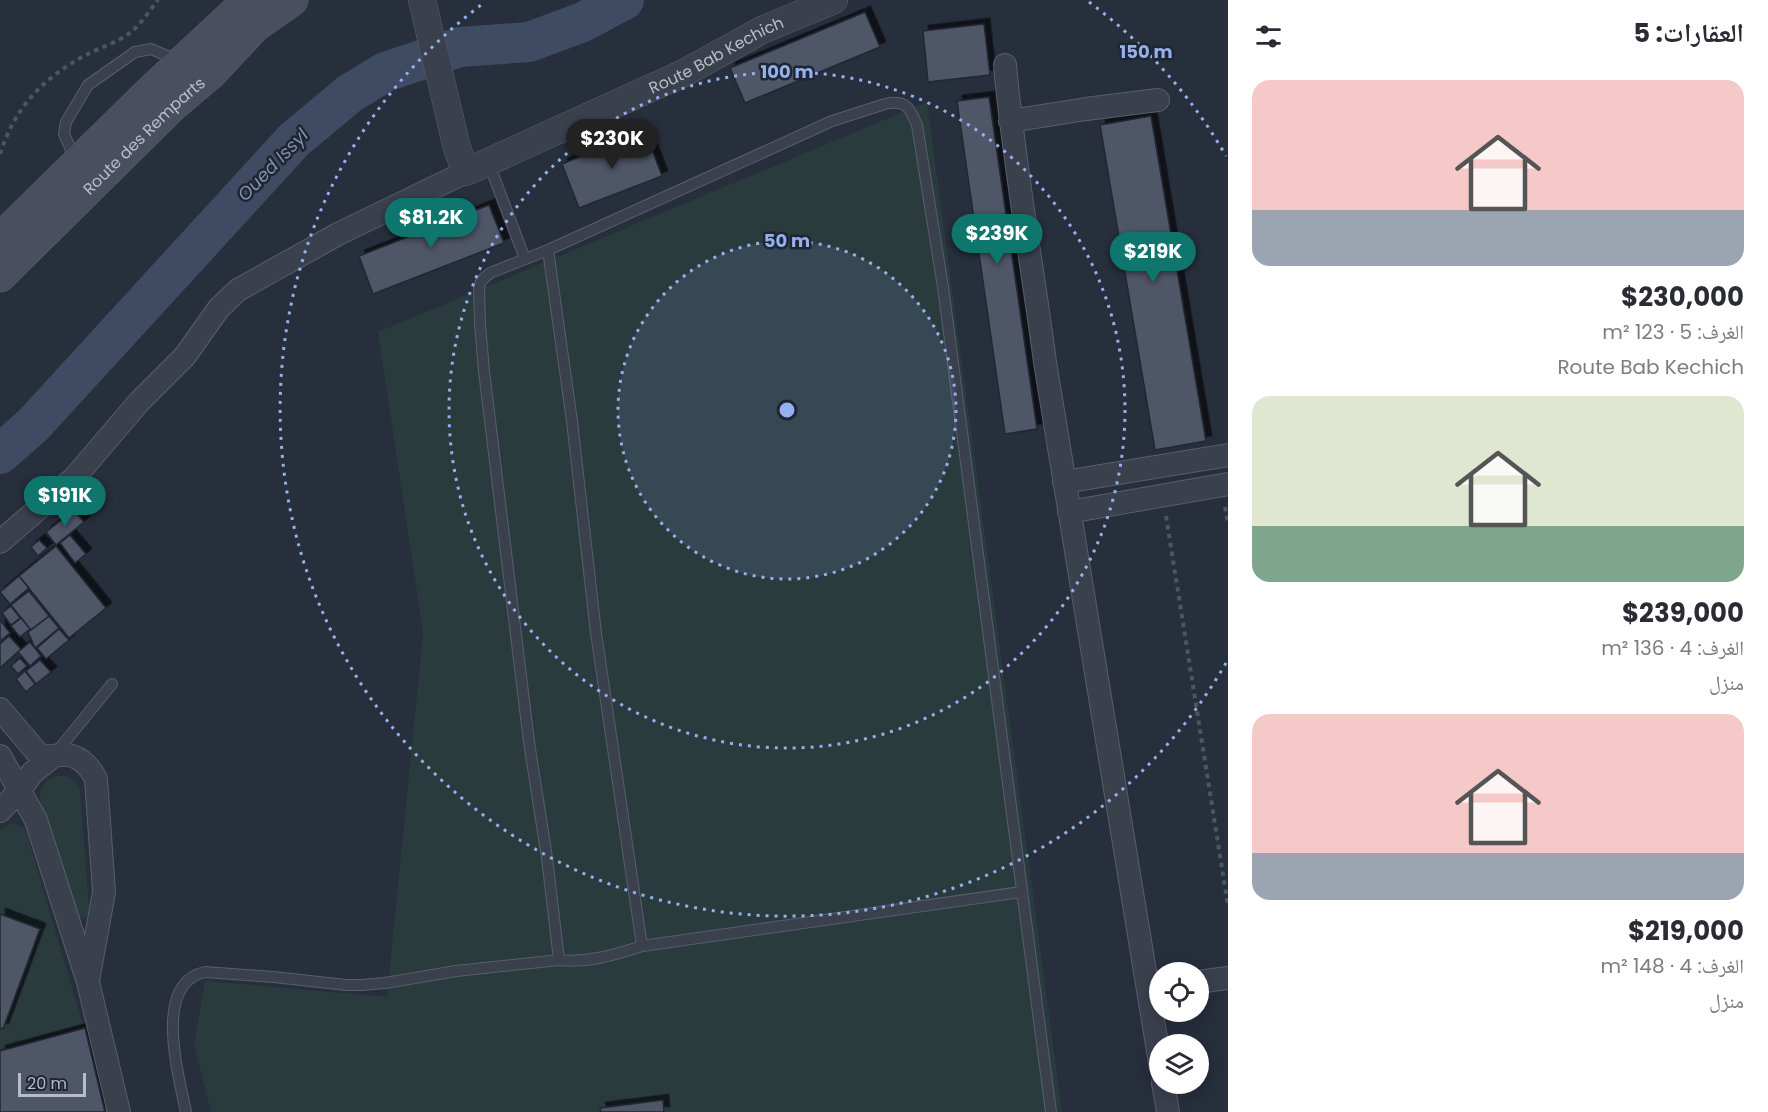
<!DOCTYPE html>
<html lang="ar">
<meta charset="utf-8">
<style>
:root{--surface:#fff;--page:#f7f7f7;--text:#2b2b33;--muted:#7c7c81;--accent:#0f766e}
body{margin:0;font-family:Poppins,"Noto Naskh Arabic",sans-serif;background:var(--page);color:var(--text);direction:rtl;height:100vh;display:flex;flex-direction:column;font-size:22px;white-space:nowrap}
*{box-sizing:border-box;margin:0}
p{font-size:20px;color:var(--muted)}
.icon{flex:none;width:33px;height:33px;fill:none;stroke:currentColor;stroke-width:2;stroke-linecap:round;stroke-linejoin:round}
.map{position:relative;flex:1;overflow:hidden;direction:ltr}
.panel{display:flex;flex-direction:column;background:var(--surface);width:540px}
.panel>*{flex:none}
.fabs{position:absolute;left:1149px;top:962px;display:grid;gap:12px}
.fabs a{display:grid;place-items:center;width:60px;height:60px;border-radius:50%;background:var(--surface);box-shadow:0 3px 15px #0003;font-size:30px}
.scale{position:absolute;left:18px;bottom:15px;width:68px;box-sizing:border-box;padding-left:6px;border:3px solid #b7bcc8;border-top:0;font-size:16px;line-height:21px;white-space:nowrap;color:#b7bcc8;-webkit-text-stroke:4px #1f2532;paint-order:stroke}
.price{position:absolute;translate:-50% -51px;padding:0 14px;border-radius:21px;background:var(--accent);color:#fff;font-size:20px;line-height:39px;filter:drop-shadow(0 2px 3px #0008)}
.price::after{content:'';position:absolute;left:50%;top:36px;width:18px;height:14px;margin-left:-9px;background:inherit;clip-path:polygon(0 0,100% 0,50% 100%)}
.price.current{background:#222;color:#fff}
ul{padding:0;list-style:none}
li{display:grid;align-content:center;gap:12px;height:318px;padding:0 24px}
li span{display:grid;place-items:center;height:186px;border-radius:18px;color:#555}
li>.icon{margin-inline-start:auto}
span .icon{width:108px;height:108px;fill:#fffc;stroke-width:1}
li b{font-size:26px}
h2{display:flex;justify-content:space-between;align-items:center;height:72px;padding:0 24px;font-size:26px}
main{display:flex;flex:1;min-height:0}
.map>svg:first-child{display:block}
.green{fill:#2a3b3e}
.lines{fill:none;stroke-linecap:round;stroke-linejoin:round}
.river{stroke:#3e4b63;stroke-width:40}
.building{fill:#505767;stroke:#212734;stroke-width:1.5;filter:url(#shadow)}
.service-casing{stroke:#585e6b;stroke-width:12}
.minor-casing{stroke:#585e6b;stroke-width:24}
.tertiary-casing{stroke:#585e6b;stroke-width:28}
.secondary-casing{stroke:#585e6b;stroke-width:33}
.path{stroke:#49585c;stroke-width:4;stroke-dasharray:4.5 4.5;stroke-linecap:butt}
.service{stroke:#3b404d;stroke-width:10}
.minor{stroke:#3b404d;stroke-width:22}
.tertiary{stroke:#3b404d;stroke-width:27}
.secondary{stroke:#494f5f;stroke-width:32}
.ring{fill:none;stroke:#95b0ee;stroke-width:3;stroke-dasharray:3 6}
.labels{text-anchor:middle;stroke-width:5;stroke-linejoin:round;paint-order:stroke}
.street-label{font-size:16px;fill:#b7bcc8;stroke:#1f2532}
.water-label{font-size:18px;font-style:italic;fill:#8190ac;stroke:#1f2532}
.centre{fill:#95b0ee;stroke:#1f2532;stroke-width:3}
.ring-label{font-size:18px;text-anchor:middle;font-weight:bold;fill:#95b0ee;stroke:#1f2532;stroke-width:5;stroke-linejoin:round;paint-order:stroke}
</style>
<main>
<section class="panel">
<h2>العقارات: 5<svg class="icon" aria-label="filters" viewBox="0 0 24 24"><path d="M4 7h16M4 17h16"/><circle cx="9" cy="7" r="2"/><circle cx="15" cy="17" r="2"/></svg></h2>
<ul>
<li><span style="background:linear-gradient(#f6c9c9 70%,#9aa5b1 0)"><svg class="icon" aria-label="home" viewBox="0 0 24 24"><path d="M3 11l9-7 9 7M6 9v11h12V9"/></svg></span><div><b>$230,000</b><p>الغرف: 5 · 123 m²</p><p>Route Bab Kechich</p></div></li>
<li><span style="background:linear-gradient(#dfe7d0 70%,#7fa58c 0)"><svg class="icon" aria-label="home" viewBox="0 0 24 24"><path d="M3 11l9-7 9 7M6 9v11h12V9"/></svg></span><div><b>$239,000</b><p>الغرف: 4 · 136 m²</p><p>منزل</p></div></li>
<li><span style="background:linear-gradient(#f6c9c9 75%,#9aa5b1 0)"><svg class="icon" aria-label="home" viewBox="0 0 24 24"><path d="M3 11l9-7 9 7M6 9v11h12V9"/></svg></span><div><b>$219,000</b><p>الغرف: 4 · 148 m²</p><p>منزل</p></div></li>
</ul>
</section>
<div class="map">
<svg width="1228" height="1112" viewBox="0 0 1228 1112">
<defs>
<filter id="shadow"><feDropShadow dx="5.5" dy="-5.5" stdDeviation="0" flood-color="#0009"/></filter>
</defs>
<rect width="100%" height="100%" fill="#272e3c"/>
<path class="green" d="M927,102L1062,1112H211L194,1045L205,981L387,997L423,633L378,332Z
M56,776C68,775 75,780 80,790L89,907L88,915L85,919L77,917L40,802C39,789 44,781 56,776Z
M12,823L23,827L27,834L83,1025L0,1049V830Z"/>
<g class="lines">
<path class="river" d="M0,454L33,425L294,140L349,94L385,72L460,47L529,42L583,22L624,0"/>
</g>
<path class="building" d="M865,12L880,47L745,103L730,68Z
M984,24L990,75L928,82L923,31Z
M989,97L1037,429L1005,434L957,101Z
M1151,116L1206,441L1155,450L1100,125Z
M645,131L662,176L579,208L562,164Z
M489,205L504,243L373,294L359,256Z
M74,510L84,522L56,545L46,532Z
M70,535L86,554L75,563L60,543Z
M39,540L47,548L38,556L31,547Z
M56,546L106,608L69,638L19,576Z
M19,576L29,588L10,604L0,592Z
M29,591L49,616L31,630L11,605Z
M11,606L20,618L11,625L2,613Z
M49,616L59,628L35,648L28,632Z
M21,618L30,629L20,637L11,626Z
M0,620L10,633L0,641Z
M59,629L69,640L46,659L37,648Z
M9,636L21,649L0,668V644Z
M30,642L41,656L30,666L18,652Z
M20,658L27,666L18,674L11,666Z
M40,660L51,672L36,684L26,671Z
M25,671L35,684L26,692L16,679Z
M0,914L40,929L3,1029L0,1028Z
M85,1028L105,1112H0V1051Z
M663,1100L664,1112H601L600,1108Z"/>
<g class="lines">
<defs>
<path id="service" d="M76,161L64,134L66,122L88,85L135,52L151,49L179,61
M488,161L525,259
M548,250L572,421L596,633L642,946
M55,754L112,684
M559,960L547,858L529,742L484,371L480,325L479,288L481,281L490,273L548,250L832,121L885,104C906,99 910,108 917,125L943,287L1051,1112
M186,1112C179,1076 152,983 205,972L274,977L346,985H361L385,983L456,971L559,960C587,963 615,955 642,946L1021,892"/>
<path id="minor" d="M1005,65C1014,165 1032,263 1045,362L1160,1063
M1010,121L1086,109L1158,100
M1064,482L1228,455
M1069,512L1228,484
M0,542L75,477L139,402L185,356L219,308L238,290L338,234L466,172
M0,709L40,756C48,757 52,756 60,755C77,753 89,765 96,779L104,892L88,981
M0,756L36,820L88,982L119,1112
M0,811L20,790L32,773L51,758
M1198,982L1228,978
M1163,1083L1168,1112"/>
<g id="tertiary">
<path id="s1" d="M422,0L457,148L466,172L684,73L762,30L834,0"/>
</g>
<g id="secondary">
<path d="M0,239L154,88L249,0"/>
<path id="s2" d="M0,276L172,106L211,73L255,26L292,0"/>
</g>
</defs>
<use href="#service" class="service-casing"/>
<use href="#minor" class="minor-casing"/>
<use href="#tertiary" class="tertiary-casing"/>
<use href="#secondary" class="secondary-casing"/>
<path class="path" d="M0,154C15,107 43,78 86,55C99,48 119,42 131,32C141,24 150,10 158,0
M1225,507L1228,523
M1166,516L1228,906"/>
<use href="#service" class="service"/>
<use href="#minor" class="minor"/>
<use href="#tertiary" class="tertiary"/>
<use href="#secondary" class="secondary"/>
</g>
<circle cx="787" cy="410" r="169" fill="#95b0ee" fill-opacity=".12"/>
<g class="ring">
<circle cx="787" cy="410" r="169"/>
<circle cx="787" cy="410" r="338"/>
<path d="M1226 663A507 507 0 1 1 485 2M1089 2A507 507 0 0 1 1226 156"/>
</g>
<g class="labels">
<g class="street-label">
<text dy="6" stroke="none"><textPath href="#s1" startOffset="454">Route Bab Kechich</textPath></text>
<text dy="6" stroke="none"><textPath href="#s2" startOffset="201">Route des Remparts</textPath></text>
</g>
<g class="water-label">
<text transform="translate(273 165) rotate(-46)" y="6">Oued Issyl</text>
</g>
</g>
<circle cx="787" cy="410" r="9" class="centre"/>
<g class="ring-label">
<text x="1146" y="58">150 m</text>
<text x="787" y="78">100 m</text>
<text x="787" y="247">50 m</text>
</g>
</svg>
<div class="fabs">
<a><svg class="icon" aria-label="locate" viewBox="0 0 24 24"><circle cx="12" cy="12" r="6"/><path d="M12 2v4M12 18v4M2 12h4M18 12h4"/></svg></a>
<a><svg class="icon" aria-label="layers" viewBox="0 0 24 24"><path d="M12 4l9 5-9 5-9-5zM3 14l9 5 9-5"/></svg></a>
</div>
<div class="scale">20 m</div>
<b class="price current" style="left:612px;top:170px">$230K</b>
<b class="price" style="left:431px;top:249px">$81.2K</b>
<b class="price" style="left:997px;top:265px">$239K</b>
<b class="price" style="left:1153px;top:283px">$219K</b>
<b class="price" style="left:65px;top:527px">$191K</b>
</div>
</main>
